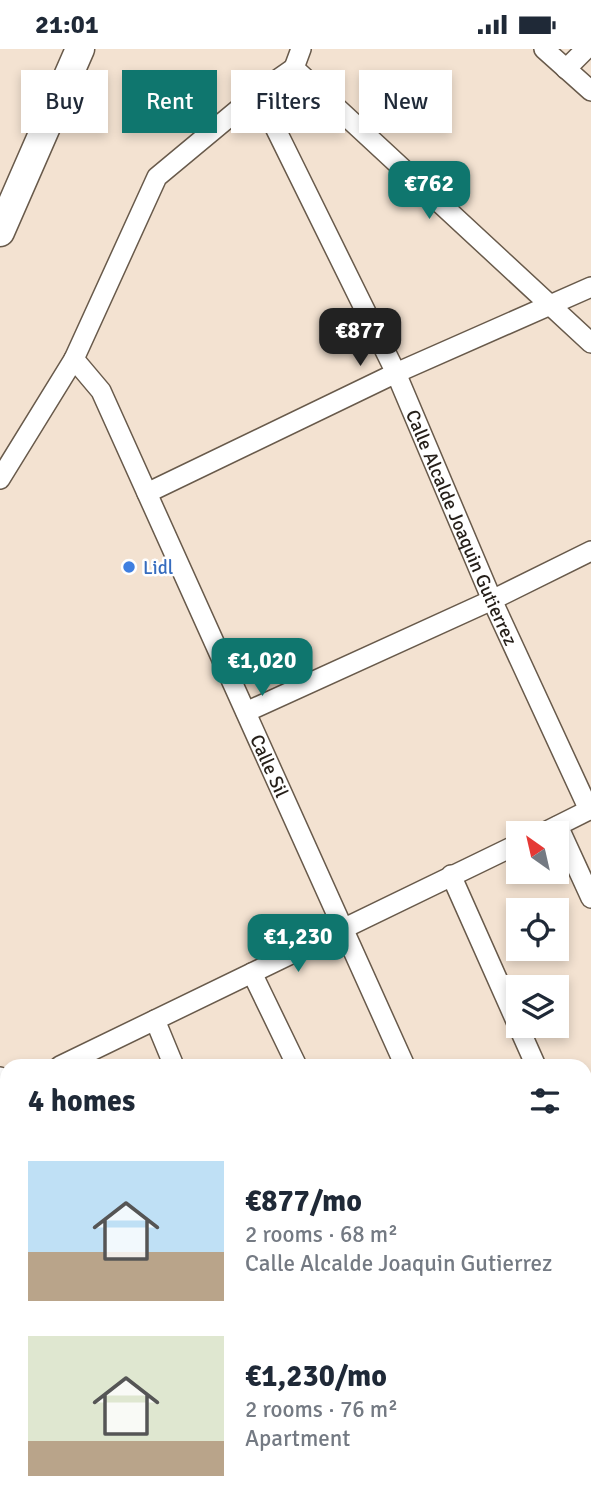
<!DOCTYPE html>
<meta charset="utf-8">
<style>
:root{--surface:#fff;--page:#f6f6f7;--text:#1f2937;--muted:#747a83;--accent:#0f766e}
body{margin:0;font-family:Signika,sans-serif;background:var(--page);color:var(--text);height:100vh;display:flex;flex-direction:column;font-size:26px;white-space:nowrap}
*{box-sizing:border-box;margin:0}
p{font-size:23px;color:var(--muted)}
.icon{flex:none;width:38px;height:38px;fill:none;stroke:currentColor;stroke-width:2;stroke-linecap:round;stroke-linejoin:round}
.map{position:relative;flex:1;overflow:hidden}
.details{position:absolute;left:0px;top:1010px;width:592px;height:450px;display:flex;flex-direction:column;background:var(--surface);border-radius:21px 21px 0 0;box-shadow:0 4px 10px #0003}
.details>*{flex:none}
.hud{position:absolute;left:21px;top:21px;width:550px;height:63px;display:flex;gap:14px}
.needle{width:46px;rotate:326deg}
.tools{position:absolute;left:506px;top:772px;display:grid;gap:14px}
.tools a{display:grid;place-items:center;width:63px;height:63px;border-radius:0px;background:var(--surface);box-shadow:0 4px 10px #0003;font-size:35px}
.price{position:absolute;translate:-50% -60px;padding:0 16px;border-radius:14px;background:var(--accent);color:#fff;font-size:23px;line-height:46px;filter:drop-shadow(0 2px 4px #0008)}
.price::after{content:'';position:absolute;left:50%;top:42px;width:21px;height:16px;margin-left:-10px;background:inherit;clip-path:polygon(0 0,100% 0,50% 100%)}
.price.active{background:#222;color:#fff}
ul{padding:0;list-style:none}
li{display:flex;align-items:center;gap:21px;height:175px;padding:0 28px}
li span{display:grid;place-items:center;flex:none;width:196px;height:140px;border-radius:0px;color:#555}
li>.icon{margin-inline-start:auto}
span .icon{width:84px;height:84px;fill:#fffc;stroke-width:1}
li b{font-size:30px}
h2{display:flex;justify-content:space-between;align-items:center;height:84px;padding:0 28px;font-size:30px}
.tag{padding:0 24px;border-radius:0px;background:var(--surface);box-shadow:0 4px 10px #0003;font-size:24px;line-height:63px}
.tag.active{background:var(--accent);color:#fff}
.status{display:flex;justify-content:space-between;align-items:center;height:49px;padding:0 35px;background:var(--surface);direction:ltr}
.status svg{height:19px;fill:currentColor}
.map>svg:first-child{display:block}
.lines{fill:none;stroke-linecap:round;stroke-linejoin:round}
.minor-casing{stroke:#685a4b;stroke-width:22}
.secondary-casing{stroke:#685a4b;stroke-width:31}
.minor{stroke:#fff;stroke-width:19}
.secondary{stroke:#fff;stroke-width:28}
.shop-dot{fill:#3f7fe0;stroke:#fff;stroke-width:2.5}
.labels{text-anchor:middle;stroke-width:5;stroke-linejoin:round;paint-order:stroke}
.street-label{font-size:19px;fill:#251f19;stroke:#fff}
.shop-label{font-size:19px;fill:#366cbe;stroke:#fff;text-anchor:start}
</style>
<div class="status"><b>21:01</b><svg viewBox="0 0 49 12"><path d="M0 12V9h3v3zM5 12V6h3v6zM10 12V3h3v9zM15 12V0h3v12zM26 1h20v11H26zM47 4h2v5h-2z"/></svg></div>
<div class="map">
<svg width="591" height="1459" viewBox="0 0 591 1459">
<rect width="100%" height="100%" fill="#f3e2d1"/>
<g class="lines">
<defs>
<g id="minor">
<path d="M544,0L591,42"/>
<path d="M294,19L591,294"/>
<path d="M294,19L301,0"/>
<path d="M566,20L586,0"/>
<path id="s1" d="M258,44L396,324L492,551L589,761"/>
<path id="s2" d="M74,310L101,342L405,1017"/>
<path d="M0,430L74,310L157,128L258,44L294,19"/>
<path d="M147,444L396,324L591,238"/>
<path d="M246,663L492,551L591,502"/>
<path d="M558,777L591,849"/>
<path d="M543,784L591,760"/>
<path d="M451,826L536,1017"/>
<path d="M252,924L297,1017"/>
<path d="M155,971L174,1017"/>
<path d="M60,1017L518,795"/>
<path d="M0,1028L7,1043"/>
<path d="M584,1055L591,1052"/>
<path d="M584,1123L591,1137"/>
<path d="M0,1172L7,1169"/>
<path d="M584,1202L591,1199"/>
<path d="M0,1317L7,1313"/>
<path d="M584,1342L591,1339"/>
<path d="M584,1398L591,1411"/>
<path d="M206,1452L209,1459"/>
<path d="M357,1452L360,1459"/>
<path d="M483,1452L486,1459"/>
<path d="M22,1459L37,1452"/>
</g>
<path id="secondary" d="M0,183L80,0"/>
</defs>
<use href="#minor" class="minor-casing"/>
<use href="#secondary" class="secondary-casing"/>
<use href="#minor" class="minor"/>
<use href="#secondary" class="secondary"/>
</g>
<circle class="shop-dot" cx="129" cy="518" r="7"/>
<g class="labels">
<g class="street-label">
<text dy="7" stroke="none"><textPath href="#s1" startOffset="480">Calle Alcalde Joaquin Gutierrez</textPath></text>
<text dy="7" stroke="none"><textPath href="#s2" startOffset="453">Calle Sil</textPath></text>
</g>
<g class="shop-label">
<text x="143" y="525">Lidl</text>
</g>
</g>
</svg>
<div class="tools">
<a><svg class="needle" viewBox="-14 -14 28 28"><path d="M0-13l5 13h-10z" fill="#e53935"/><path d="M0 13l5-13h-10z" fill="#747a83"/></svg></a>
<a><svg class="icon" aria-label="locate" viewBox="0 0 24 24"><circle cx="12" cy="12" r="6"/><path d="M12 2v4M12 18v4M2 12h4M18 12h4"/></svg></a>
<a><svg class="icon" aria-label="layers" viewBox="0 0 24 24"><path d="M12 4l9 5-9 5-9-5zM3 14l9 5 9-5"/></svg></a>
</div>
<b class="price" style="left:429px;top:172px">€762</b>
<b class="price active" style="left:360px;top:319px">€877</b>
<b class="price" style="left:262px;top:649px">€1,020</b>
<b class="price" style="left:298px;top:925px">€1,230</b>
<div class="hud">
<a class="tag">Buy</a>
<a class="tag active">Rent</a>
<a class="tag">Filters</a>
<a class="tag">New</a>
</div>
<section class="details">
<h2>4 homes<svg class="icon" aria-label="filters" viewBox="0 0 24 24"><path d="M4 7h16M4 17h16"/><circle cx="9" cy="7" r="2"/><circle cx="15" cy="17" r="2"/></svg></h2>
<ul>
<li><span style="background:linear-gradient(#bfe0f5 65%,#b9a48a 0)"><svg class="icon" aria-label="home" viewBox="0 0 24 24"><path d="M3 11l9-7 9 7M6 9v11h12V9"/></svg></span><div><b>€877/mo</b><p>2 rooms · 68 m²</p><p>Calle Alcalde Joaquin Gutierrez</p></div></li>
<li><span style="background:linear-gradient(#dfe7d0 75%,#b9a48a 0)"><svg class="icon" aria-label="home" viewBox="0 0 24 24"><path d="M3 11l9-7 9 7M6 9v11h12V9"/></svg></span><div><b>€1,230/mo</b><p>2 rooms · 76 m²</p><p>Apartment</p></div></li>
</ul>
</section>
</div>
